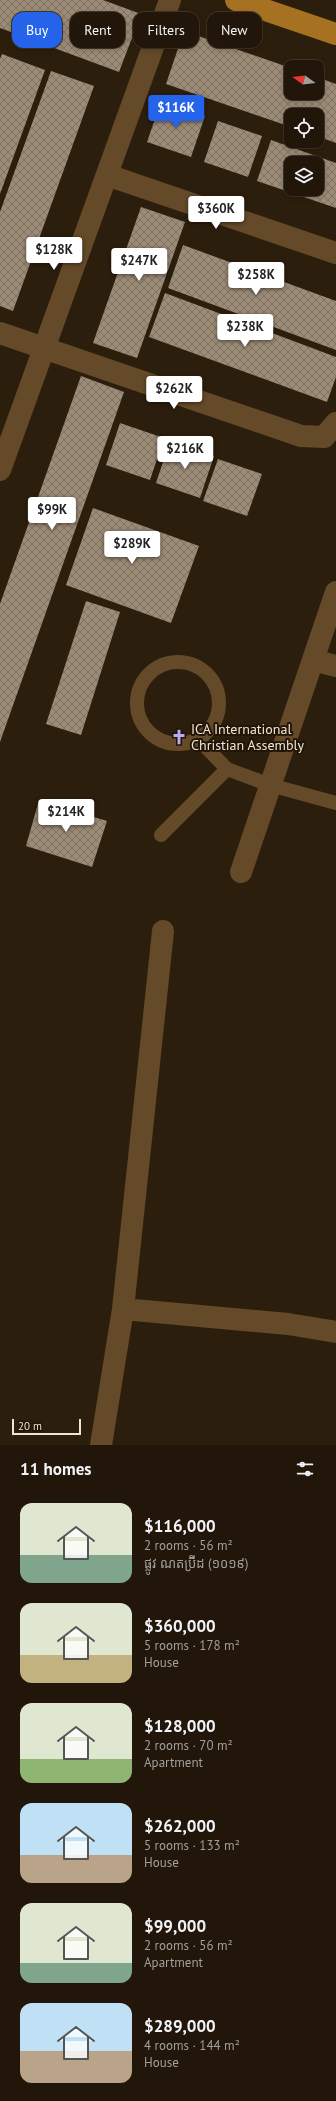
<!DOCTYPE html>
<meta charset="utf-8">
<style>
:root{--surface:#211609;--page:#291f12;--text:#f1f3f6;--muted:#a29f9c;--line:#3e352a;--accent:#2563eb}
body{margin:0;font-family:"PT Sans","Noto Sans Khmer",sans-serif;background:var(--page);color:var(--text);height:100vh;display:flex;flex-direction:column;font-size:15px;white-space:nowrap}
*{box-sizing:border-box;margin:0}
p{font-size:13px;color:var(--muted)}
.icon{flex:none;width:22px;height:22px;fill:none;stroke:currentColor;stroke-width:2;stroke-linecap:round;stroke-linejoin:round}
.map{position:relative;height:1445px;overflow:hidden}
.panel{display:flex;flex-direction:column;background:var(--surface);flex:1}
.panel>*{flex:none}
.banner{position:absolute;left:12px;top:12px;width:312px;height:36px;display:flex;gap:8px}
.needle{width:26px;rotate:285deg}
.controls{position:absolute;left:284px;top:60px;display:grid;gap:8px}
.controls a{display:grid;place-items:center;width:40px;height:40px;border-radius:8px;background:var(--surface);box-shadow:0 2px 6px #0003,0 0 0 1px var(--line);font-size:20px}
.scale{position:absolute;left:12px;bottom:10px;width:69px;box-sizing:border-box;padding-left:4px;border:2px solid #eee4d9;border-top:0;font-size:11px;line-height:14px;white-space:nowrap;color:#eee4d9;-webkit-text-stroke:3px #221504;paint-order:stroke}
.price{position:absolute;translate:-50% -34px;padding:0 9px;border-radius:4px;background:#fff;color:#222;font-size:13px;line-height:26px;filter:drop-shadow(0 1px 2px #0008)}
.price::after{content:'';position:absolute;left:50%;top:24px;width:12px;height:9px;margin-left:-6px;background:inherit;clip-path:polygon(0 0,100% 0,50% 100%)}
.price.on{background:var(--accent);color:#fff}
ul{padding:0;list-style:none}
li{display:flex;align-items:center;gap:12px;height:100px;padding:0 20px}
li span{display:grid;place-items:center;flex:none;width:112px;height:80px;border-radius:12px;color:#555}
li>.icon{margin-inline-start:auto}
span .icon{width:48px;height:48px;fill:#fffc;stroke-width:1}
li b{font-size:17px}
h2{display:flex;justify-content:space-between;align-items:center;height:48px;padding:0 20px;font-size:17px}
.chip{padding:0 14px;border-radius:12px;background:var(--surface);box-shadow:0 2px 6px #0003,0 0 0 1px var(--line);font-size:14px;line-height:36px}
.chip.on{background:var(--accent);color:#fff}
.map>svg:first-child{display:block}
.building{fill:url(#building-cross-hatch);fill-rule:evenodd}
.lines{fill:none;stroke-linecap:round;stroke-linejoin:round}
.service{stroke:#644a29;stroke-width:14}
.minor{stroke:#644a29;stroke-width:22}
.primary{stroke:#a77122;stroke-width:22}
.labels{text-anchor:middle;stroke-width:4;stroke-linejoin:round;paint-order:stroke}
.poi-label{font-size:14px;fill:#eee4d9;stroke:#221504;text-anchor:start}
</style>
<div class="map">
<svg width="336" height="1445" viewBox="0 0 336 1445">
<defs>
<pattern id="building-cross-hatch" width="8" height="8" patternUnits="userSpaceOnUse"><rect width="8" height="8" fill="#9c8b76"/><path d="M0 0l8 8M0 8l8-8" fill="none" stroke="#7e7263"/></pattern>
</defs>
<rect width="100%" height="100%" fill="#2c1e0c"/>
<path class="building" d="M0,0H103L141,14L119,72L0,28Z
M184,31L291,68V93H317V77L336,84V143L317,136V115H291V127L166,84Z
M2,54L45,70L0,194V59Z
M51,71L94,86L13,311L0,306V212Z
M161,102L205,116L191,157L147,142Z
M218,121L262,136L248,177L204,162Z
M271,140L336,163V208L257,181ZM291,163H317V189H291Z
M141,207L185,222L137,358L93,343Z
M183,245L336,301V350L168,288Z
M165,293L336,357V377L327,402L149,337Z
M81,376L124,392L0,742V604Z
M120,423L164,438L150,480L106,465Z
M170,441L214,456L200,498L156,483Z
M218,459L262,474L247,516L203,501Z
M93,508L199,546L171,623L66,585Z
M86,601L120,612L81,735L46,724Z
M39,800L107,821L92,867L26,846Z"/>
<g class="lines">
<path class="service" d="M137 703a41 41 0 1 1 82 0a41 41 0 1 1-82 0Z
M198,739L227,769L270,785L336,803
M161,835L227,769"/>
<path class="minor" d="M107,175L336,253
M0,333L301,436L324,437L336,423
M0,470L170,0
M313,660L336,666
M241,872L336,592
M123,1309L288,1324L336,1332
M101,1445L123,1309L163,931"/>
<path class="primary" d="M236,0L336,34"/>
</g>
<defs>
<symbol id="church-bare" viewBox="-9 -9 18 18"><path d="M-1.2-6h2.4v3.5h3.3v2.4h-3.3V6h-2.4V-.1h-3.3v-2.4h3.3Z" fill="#baaaf6" stroke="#221504" stroke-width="2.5" paint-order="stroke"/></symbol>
</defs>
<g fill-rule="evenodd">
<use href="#church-bare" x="168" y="726" width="22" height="22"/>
</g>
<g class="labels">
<g class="poi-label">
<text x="191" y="734">ICA International<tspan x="191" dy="16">Christian Assembly</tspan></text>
</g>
</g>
</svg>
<div class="controls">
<a><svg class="needle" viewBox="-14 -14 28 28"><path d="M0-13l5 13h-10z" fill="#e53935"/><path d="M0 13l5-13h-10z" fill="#a29f9c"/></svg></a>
<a><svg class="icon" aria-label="locate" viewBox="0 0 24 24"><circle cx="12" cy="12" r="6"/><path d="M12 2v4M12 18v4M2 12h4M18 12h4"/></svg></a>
<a><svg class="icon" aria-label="layers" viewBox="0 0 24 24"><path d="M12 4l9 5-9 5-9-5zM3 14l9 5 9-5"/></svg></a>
</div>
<div class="scale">20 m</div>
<b class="price on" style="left:176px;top:129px">$116K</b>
<b class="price" style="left:216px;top:230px">$360K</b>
<b class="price" style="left:54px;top:271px">$128K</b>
<b class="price" style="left:139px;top:282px">$247K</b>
<b class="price" style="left:256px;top:296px">$258K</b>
<b class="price" style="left:245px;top:348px">$238K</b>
<b class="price" style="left:174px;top:410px">$262K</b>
<b class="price" style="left:185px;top:470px">$216K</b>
<b class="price" style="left:52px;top:531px">$99K</b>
<b class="price" style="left:132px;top:565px">$289K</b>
<b class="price" style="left:66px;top:833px">$214K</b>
<div class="banner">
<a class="chip on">Buy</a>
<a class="chip">Rent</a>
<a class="chip">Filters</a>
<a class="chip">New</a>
</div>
</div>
<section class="panel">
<h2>11 homes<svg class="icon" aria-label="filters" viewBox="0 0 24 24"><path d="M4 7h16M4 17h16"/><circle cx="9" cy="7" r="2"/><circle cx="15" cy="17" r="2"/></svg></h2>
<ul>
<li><span style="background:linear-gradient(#dfe7d0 65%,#7fa58c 0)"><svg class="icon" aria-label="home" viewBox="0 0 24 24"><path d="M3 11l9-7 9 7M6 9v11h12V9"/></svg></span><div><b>$116,000</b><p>2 rooms · 56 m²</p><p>ផ្លូវ ណតប្រ៊ីដ (១០១៩)</p></div></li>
<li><span style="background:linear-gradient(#dfe7d0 65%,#c2b280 0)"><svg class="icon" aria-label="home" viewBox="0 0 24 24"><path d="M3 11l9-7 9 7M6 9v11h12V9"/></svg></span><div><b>$360,000</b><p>5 rooms · 178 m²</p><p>House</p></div></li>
<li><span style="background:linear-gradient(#dfe7d0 70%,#8fb573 0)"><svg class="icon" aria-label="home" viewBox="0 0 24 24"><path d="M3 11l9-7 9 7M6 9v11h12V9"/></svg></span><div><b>$128,000</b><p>2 rooms · 70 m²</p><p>Apartment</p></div></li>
<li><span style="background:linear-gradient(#bfe0f5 65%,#b9a48a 0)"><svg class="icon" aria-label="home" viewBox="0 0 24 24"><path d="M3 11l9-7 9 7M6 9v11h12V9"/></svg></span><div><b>$262,000</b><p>5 rooms · 133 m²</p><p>House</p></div></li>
<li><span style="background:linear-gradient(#dfe7d0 75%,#7fa58c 0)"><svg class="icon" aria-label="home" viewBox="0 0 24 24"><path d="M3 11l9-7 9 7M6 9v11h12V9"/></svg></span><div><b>$99,000</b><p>2 rooms · 56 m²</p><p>Apartment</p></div></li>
<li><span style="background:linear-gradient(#bfe0f5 60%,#b9a48a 0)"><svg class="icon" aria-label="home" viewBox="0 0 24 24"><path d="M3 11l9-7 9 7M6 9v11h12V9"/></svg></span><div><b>$289,000</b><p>4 rooms · 144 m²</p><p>House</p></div></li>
</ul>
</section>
